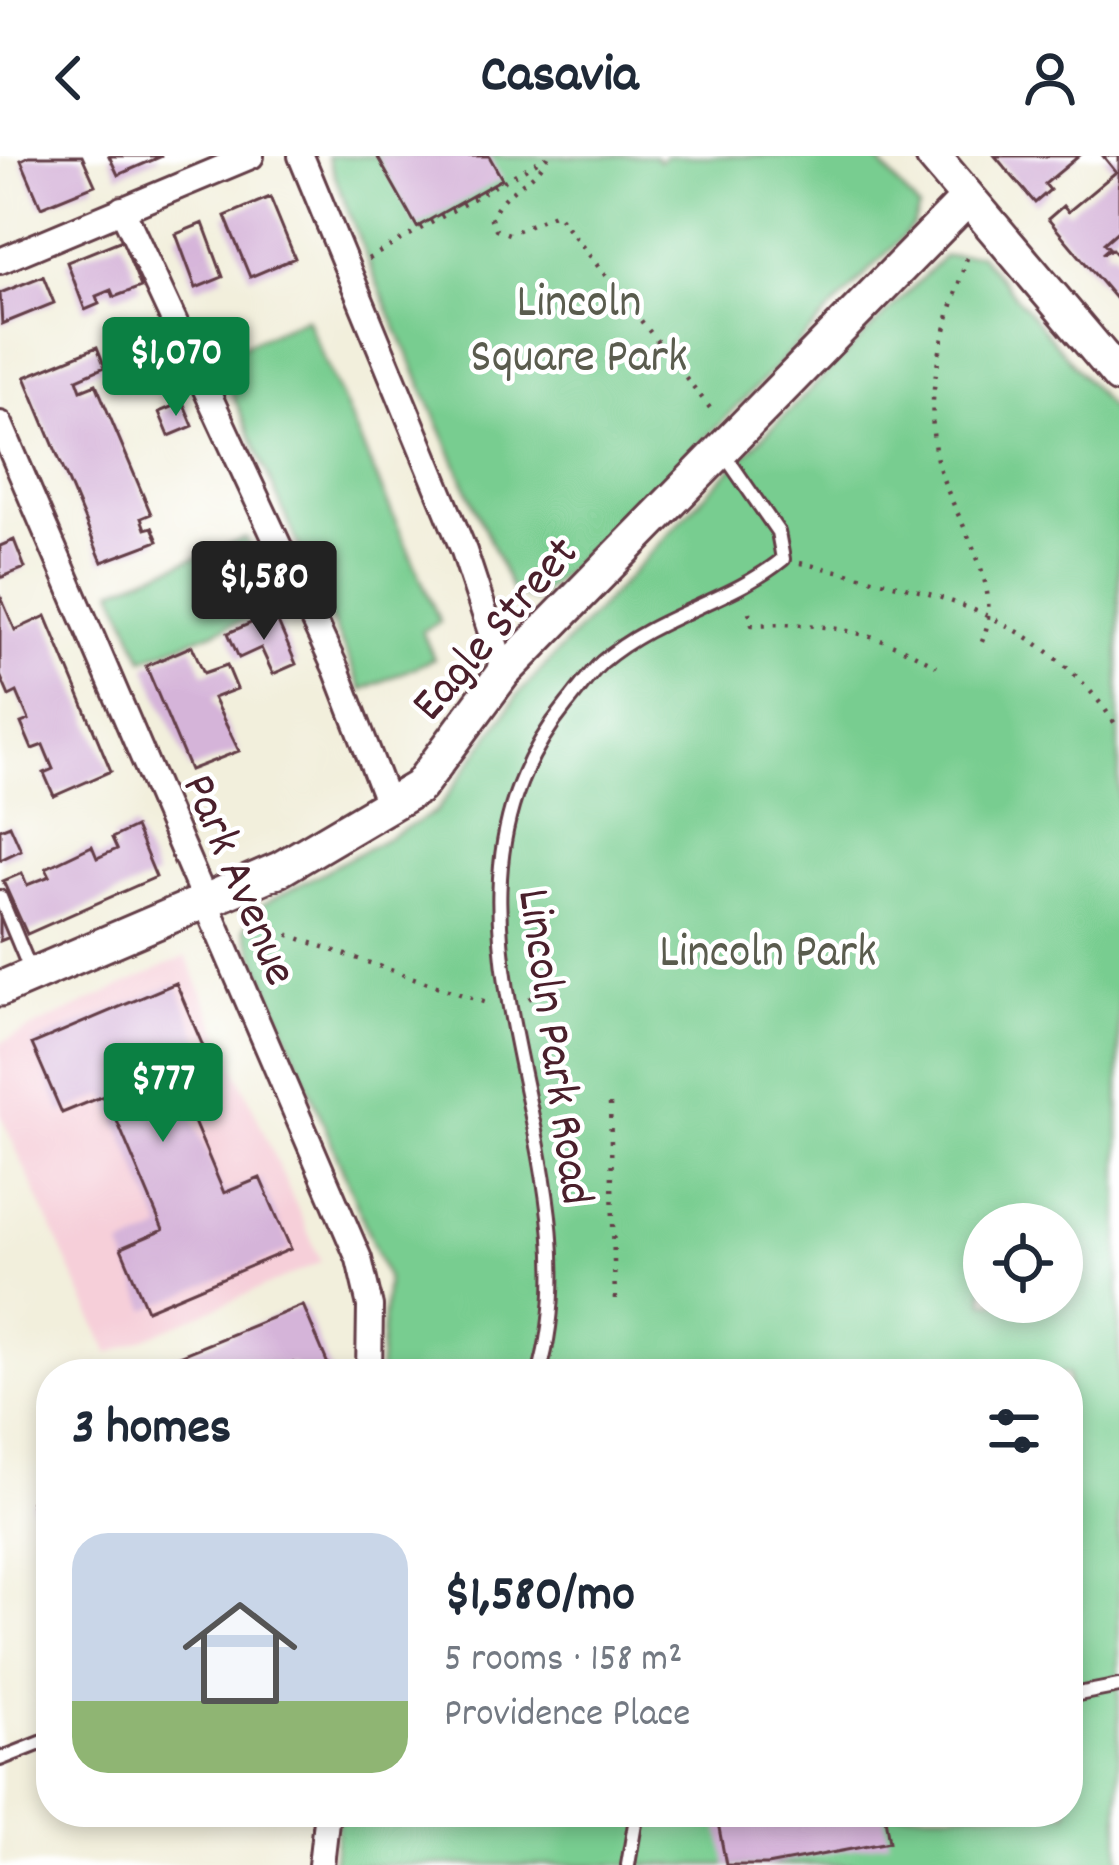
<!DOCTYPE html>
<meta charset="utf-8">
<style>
:root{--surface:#fff;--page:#f2f2f3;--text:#1f2937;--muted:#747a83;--accent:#0b8043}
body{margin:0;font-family:Dekko,sans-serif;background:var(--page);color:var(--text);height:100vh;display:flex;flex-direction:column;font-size:45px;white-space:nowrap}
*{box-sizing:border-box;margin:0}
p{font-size:39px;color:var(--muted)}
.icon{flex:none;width:66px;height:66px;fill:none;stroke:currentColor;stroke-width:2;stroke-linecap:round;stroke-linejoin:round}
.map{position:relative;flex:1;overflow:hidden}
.side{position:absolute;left:36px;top:1203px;width:1047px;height:468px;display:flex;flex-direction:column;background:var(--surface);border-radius:48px;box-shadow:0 6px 18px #0003}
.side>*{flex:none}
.controls{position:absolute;left:963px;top:1047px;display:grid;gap:24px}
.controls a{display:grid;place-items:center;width:120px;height:120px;border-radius:50%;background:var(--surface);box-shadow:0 6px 18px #0003;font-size:60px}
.price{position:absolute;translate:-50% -102px;padding:0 27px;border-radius:12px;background:var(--accent);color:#fff;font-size:39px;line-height:78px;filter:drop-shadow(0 3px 6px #0008)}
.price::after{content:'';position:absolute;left:50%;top:72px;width:36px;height:27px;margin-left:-18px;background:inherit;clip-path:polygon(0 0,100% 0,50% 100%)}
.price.current{background:#222;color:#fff}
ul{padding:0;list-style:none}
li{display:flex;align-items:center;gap:36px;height:300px;padding:0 36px}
li span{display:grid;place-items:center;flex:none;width:336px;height:240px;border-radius:36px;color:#555}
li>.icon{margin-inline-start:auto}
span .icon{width:144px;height:144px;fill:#fffc;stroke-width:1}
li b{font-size:51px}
h2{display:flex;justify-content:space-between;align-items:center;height:144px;padding:0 36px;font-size:51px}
header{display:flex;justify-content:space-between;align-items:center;height:156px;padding:0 36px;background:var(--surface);font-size:54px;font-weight:700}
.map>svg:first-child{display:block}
.built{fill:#f6cfd9}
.green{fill:#78cd90;stroke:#61765e;stroke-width:3;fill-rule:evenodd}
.building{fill:#d5b4d9}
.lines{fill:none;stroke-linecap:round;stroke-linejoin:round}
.lane-casing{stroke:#633e46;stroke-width:18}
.street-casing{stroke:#633e46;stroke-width:30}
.secondary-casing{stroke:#633e46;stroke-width:39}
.path{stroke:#633e46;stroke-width:4.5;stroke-dasharray:3 9;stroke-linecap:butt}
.lane{stroke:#fff;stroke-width:12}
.street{stroke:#fff;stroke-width:24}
.secondary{stroke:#fff;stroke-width:33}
.labels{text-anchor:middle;stroke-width:9;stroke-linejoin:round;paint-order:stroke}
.park-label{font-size:48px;fill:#5a5c4e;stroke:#fff}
.street-label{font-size:48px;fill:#4a1f2b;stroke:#fff}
</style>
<header><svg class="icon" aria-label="back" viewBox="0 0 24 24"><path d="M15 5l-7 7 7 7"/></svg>Casavia<svg class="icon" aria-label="person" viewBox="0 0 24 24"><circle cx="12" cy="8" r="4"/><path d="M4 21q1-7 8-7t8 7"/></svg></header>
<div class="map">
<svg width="1119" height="1709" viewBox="0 0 1119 1709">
<rect width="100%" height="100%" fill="#fff"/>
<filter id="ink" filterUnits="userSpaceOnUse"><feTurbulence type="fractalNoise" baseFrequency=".00833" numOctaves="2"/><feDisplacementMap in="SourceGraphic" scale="24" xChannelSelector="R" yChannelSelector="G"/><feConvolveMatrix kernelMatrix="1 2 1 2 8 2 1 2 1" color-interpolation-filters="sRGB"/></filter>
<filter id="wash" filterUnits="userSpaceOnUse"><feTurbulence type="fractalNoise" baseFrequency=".004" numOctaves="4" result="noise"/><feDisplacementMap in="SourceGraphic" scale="48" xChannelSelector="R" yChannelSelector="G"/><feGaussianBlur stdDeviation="2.7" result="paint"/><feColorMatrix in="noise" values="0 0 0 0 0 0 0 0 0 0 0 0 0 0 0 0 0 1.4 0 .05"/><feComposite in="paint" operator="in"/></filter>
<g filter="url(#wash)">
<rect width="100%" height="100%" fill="#f2efdc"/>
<path class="built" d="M186,800L321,1106L109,1198L0,958V887Z"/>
<path class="green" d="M327,0H655L659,5L666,0H874L919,53L913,70L720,268L534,445L512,435L372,116Z
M979,98L1119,262V1709H333L339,1656H1068V1218H379L387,1122L244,773L256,752L436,656L518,539L702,342L944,100ZM984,1068H1062V1146H984Z
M306,162L440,466L422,475L434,503L362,534L216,201Z
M246,382L273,453L143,503L114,433Z"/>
<g id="blocks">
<path class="building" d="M29,0H82L95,29L41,51L21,4Z
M109,0H162L118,19Z
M377,0H489L502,23L417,71Z
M995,0H1079L1045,28L1050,34L1035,47Z
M1103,0H1119V74L1104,87L1109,92L1102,98L1112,93L1119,101V147L1048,63L1063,50L1068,56L1116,16Z
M270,41L295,102L250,121L225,60Z
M203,67L223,121L196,132L176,78Z
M122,84L141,131L114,141L111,134L96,140L99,148L85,154L67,106Z
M43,120L54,147L2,168L0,137Z
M97,191L105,211L77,223L81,234L96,228L151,358L141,362L145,373L152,371L158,385L102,406L25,221Z
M183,246L193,270L169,280L159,256Z
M14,384L25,412L0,422V390Z
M0,439L15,474L46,460L111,615L54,640L44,617L53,613L43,589L32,593L21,567L29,564L17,536L9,540L0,519Z
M274,457L296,508L273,518L261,492L239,502L228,477Z
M192,490L204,517L227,509L237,533L213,542L239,595L190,614L146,510Z
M10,669L21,694L0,704V673Z
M135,671L156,721L27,778L3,725L22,717L27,729L50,720L46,712L92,690L97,702L117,693L112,682Z
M0,758L10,781L0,785Z
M176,827L208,902L173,916L224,1037L260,1022L291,1093L147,1154L121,1092L163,1074L106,939L62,957L32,888Z
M303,1149L332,1218H297L293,1207L266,1218H149L147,1213Z
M44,1342L49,1357L36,1361L31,1346Z
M716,1656H884L889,1686L767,1709H726Z"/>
</g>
</g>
<g filter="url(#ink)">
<use href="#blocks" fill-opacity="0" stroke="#633e46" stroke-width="3"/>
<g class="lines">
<defs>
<path id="lane" d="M0,741L32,818
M539,1218C605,996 399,755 567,548C578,535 589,518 602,506C658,458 729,447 783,403L778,376L722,295
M1068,1540L1119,1530
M0,1603L51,1583
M628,1709L637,1656"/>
<path id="street" d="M301,0L464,395L504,516
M122,53L336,513L390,653
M0,105L251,0
M0,268L359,1103L370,1150L369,1218
M321,1709L327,1656"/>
<path id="secondary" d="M933,0L1119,220
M0,833L280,713L419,631L504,516L968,42"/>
</defs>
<use href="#lane" class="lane-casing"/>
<use href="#street" class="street-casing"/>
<use href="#secondary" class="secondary-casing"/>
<path class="path" d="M548,0C534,29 504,29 491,63L496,73L509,78L556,57L710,252
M967,102C947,163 925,228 935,294C945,356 1010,424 981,488
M368,103L546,1
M800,407C927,434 1045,456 1119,574
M749,456L752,469C821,465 876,475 936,510
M254,767L492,849
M529,843L539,836
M610,948L615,1144"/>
<use href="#lane" class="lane"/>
<use href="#street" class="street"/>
<use href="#secondary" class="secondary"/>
</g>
</g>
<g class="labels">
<g class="park-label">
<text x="579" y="159">Lincoln<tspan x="579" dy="55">Square Park</tspan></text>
<text x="768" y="809">Lincoln Park</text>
</g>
<g class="street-label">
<text transform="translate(492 470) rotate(-49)" y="17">Eagle Street</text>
<text transform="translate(243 722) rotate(67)" y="17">Park Avenue</text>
<text transform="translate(559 890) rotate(82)" y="17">Lincoln Park Road</text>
</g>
</g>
</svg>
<div class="controls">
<a><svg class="icon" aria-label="locate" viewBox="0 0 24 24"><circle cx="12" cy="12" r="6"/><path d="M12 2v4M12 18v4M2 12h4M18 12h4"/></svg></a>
</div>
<b class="price" style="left:176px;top:263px">$1,070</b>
<b class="price current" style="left:264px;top:487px">$1,580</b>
<b class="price" style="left:163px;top:989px">$777</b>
<section class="side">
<h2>3 homes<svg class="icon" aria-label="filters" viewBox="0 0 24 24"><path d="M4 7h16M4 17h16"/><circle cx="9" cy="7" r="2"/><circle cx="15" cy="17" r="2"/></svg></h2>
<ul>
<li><span style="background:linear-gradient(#c9d6e8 70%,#8fb573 0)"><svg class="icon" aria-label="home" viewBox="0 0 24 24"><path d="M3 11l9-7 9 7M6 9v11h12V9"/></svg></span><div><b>$1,580/mo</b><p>5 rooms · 158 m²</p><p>Providence Place</p></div></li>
</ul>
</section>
</div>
